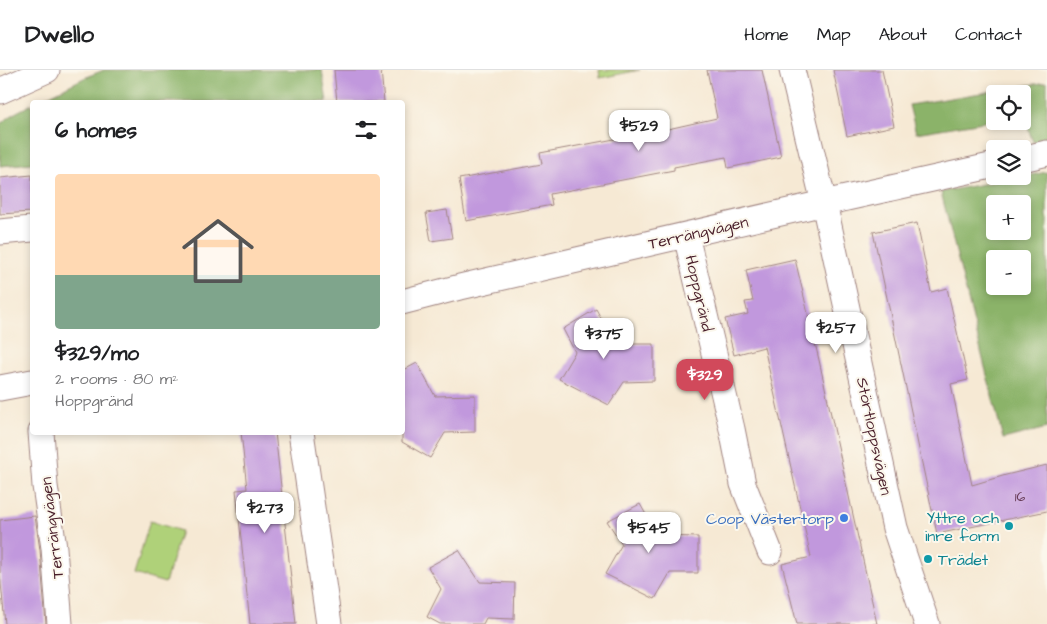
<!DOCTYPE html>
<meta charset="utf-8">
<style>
:root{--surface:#fff;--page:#f6f6f6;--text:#202124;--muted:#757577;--line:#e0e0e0;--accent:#d1495b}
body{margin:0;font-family:"Architects Daughter",sans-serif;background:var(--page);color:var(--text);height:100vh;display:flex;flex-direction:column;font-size:19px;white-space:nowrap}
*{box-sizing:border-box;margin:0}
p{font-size:16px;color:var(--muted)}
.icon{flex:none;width:28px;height:28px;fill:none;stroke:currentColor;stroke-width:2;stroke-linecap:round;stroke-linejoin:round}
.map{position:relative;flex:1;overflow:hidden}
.side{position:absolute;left:30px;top:30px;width:375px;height:335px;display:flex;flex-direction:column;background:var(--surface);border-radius:5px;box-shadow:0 2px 8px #0003}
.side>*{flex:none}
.controls{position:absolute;left:986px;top:15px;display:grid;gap:10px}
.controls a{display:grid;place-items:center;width:45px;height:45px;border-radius:5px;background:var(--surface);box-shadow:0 2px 8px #0003;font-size:25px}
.price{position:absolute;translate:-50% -42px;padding:0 11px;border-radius:10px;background:#fff;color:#222;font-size:16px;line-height:32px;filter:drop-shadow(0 1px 2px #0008)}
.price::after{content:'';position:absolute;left:50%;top:30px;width:15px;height:11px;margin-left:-8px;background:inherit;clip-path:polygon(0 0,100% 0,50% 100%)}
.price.active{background:var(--accent);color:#fff}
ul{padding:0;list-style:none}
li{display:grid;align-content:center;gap:10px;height:265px;padding:0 25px}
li+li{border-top:1px solid var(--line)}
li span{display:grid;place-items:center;height:155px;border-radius:5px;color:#555}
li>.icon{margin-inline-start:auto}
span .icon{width:90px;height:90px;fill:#fffc;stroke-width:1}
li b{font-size:21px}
h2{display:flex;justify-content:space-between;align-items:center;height:60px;padding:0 25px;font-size:21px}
header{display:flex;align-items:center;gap:30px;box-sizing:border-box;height:70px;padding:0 25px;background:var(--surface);border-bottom:1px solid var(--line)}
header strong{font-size:24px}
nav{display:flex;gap:28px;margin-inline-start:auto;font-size:18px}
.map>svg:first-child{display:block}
.green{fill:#afd179;stroke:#7c7852}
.forest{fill:#8bb369;stroke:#6a694a;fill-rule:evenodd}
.building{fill:#c198dd}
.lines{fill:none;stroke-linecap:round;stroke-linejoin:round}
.minor-casing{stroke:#a08480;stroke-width:27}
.minor{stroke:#fff;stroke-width:25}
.shop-dot{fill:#3f7fe0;stroke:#fbf7ec;stroke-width:2}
.culture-dot{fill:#0f9aa8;stroke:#fbf7ec;stroke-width:2}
.labels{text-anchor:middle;stroke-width:4;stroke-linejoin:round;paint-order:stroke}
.number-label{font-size:14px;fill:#683d58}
.street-label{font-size:16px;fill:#4a1f2b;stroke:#fbf7ec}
.culture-label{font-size:16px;fill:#0d838f;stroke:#fbf7ec;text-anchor:end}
.shop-label{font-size:16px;fill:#366cbe;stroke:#fbf7ec;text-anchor:end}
</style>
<header>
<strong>Dwello</strong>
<nav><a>Home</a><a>Map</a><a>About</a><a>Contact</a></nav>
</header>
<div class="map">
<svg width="1047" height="554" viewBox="0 0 1047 554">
<rect width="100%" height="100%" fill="#fbf7ec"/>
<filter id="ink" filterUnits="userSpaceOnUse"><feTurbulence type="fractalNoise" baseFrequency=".02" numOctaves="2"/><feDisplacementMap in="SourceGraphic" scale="10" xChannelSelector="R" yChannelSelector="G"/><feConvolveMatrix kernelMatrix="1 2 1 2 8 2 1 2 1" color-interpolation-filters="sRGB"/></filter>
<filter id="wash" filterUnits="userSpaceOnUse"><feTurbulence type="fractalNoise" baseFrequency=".0096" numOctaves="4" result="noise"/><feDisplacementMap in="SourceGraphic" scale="20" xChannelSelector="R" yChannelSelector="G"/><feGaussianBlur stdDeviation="1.12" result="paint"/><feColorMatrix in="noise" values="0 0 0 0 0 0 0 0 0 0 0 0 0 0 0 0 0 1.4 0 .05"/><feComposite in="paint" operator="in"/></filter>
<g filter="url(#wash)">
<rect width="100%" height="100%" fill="#f6e9d4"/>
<path class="green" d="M599,0H640L600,8Z
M150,451L181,461L165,513L134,504Z"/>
<path class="forest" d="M104,0H322L327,32H36L86,7Z
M1047,12V70L1033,72L1023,45L1022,24H995V50L916,63L909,35Z
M32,34V93L0,96V54L15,43Z
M1047,102V358L1003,369L941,122ZM995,134H1022V161H995ZM995,189H1022V216H995Z"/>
<g id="blocks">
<path class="building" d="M334,0H381L384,32H337Z
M707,0H762L781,87L728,98L726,87L674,97V100L550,124L552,135L466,151L459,109L542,94L540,83L668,59L717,48Z
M833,0H882L894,56L847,66Z
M32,105V142L0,144V108Z
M447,140L452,168L431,171L426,143Z
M917,153L931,222L947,218L968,310L951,314L972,415L1006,405L1047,395V441L937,464L873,162Z
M795,189L819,290L877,554H797L782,494L811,487L764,277L734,285L725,249L748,244L745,232L753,231L746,200Z
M596,239L615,274H654V311L624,312L609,335L559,309L575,282L563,259Z
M417,293L435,326L475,325V362L445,363L430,388L402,372V301Z
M241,362H275L296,554H250L236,420L247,419Z
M640,434L658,466L698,467V503H670L655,529L605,504L622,474L607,451Z
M35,446L40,480L46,554H5L0,503V450Z
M459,480L480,512L515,513L514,549L486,548L483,554H440L427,547L441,519L428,497Z"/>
</g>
</g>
<g filter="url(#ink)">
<use href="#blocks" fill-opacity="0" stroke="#a08480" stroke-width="1"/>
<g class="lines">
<defs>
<path id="minor" d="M792,0L824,133L895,458L927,554
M0,21L47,0
M1022,89L1047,83
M0,162L32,159
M686,165L732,359L743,414L770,482
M402,232L460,217L824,133L995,95
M0,318L32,312
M41,362L45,416L54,478L60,554
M301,362L329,554"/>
</defs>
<use href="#minor" class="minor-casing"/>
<use href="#minor" class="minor"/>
</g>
</g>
<circle class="shop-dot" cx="844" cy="448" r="5"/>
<g class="culture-dot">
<circle cx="1009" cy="456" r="5"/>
<circle cx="928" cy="489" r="5"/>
</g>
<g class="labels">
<g class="number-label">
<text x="1020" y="431">16</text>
</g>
<g class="street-label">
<text transform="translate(698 162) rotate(-13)" y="6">Terrängvägen</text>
<text transform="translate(700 223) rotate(77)" y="6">Hoppgränd</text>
<text transform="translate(875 366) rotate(78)" y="6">Störtloppsvägen</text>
<text transform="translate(51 458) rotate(-97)" y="6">Terrängvägen</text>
</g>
<g class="culture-label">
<text x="999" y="453">Yttre och<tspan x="999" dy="18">inre form</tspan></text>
<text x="938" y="495" text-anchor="start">Trädet</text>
</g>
<g class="shop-label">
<text x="834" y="454">Coop Västertorp</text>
</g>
</g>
</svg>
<div class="controls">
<a><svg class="icon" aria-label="locate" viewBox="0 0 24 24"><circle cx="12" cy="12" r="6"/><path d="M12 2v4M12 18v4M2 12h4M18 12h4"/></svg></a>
<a><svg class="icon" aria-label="layers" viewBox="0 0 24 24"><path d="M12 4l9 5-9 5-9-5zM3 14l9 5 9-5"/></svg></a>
<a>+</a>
<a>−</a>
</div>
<b class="price" style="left:639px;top:82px">$529</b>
<b class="price" style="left:836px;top:284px">$257</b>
<b class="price" style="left:604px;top:290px">$375</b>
<b class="price active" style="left:705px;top:331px">$329</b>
<b class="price" style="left:265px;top:464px">$273</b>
<b class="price" style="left:649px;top:484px">$545</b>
<section class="side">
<h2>6 homes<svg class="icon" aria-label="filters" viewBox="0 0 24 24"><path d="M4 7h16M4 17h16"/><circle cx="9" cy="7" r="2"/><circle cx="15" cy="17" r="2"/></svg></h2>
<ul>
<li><span style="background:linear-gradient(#ffd9b3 65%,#7fa58c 0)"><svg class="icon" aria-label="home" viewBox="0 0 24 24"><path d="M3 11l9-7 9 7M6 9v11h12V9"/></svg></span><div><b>$329/mo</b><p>2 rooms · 80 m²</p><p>Hoppgränd</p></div></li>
</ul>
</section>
</div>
